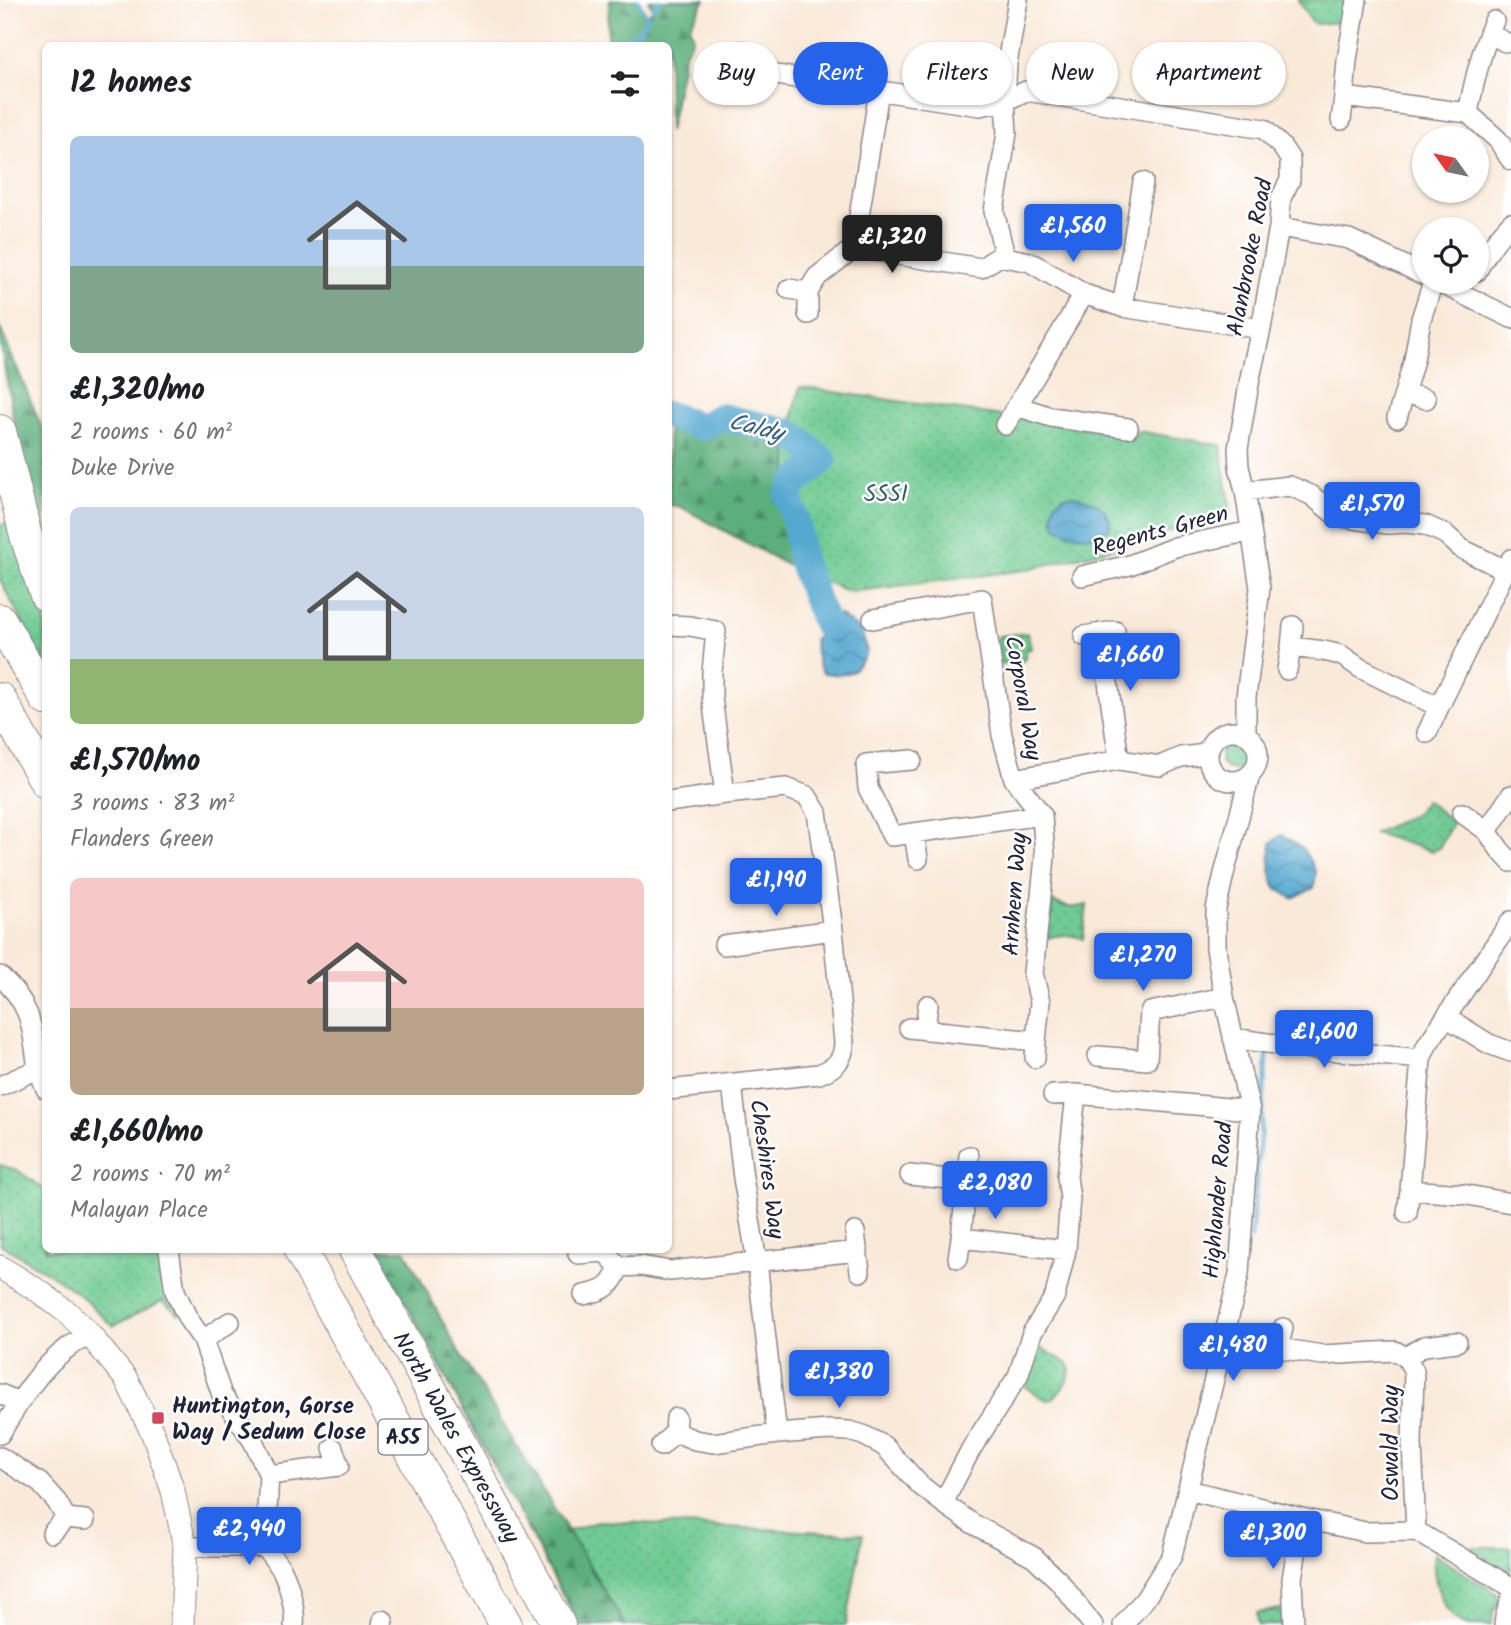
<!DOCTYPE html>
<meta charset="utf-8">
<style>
:root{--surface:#fff;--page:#f2f2f2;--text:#202124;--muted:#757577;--accent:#2563eb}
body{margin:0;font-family:Kalam,sans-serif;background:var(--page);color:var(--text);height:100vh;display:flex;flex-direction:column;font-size:26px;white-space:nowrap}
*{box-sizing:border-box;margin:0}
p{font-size:23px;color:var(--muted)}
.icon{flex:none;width:38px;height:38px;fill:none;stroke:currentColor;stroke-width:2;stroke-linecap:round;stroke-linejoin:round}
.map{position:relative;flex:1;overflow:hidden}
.panel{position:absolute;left:42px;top:42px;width:630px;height:1211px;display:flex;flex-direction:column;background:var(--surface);border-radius:10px;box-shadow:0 2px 5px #0004}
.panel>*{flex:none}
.banner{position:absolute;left:693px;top:42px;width:665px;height:63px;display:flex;gap:14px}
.needle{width:46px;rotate:303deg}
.buttons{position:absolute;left:1412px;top:126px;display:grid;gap:14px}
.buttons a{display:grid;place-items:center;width:77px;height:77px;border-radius:50%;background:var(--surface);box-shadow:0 2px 5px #0004;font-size:35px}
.price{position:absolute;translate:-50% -60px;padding:0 16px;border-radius:7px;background:var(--accent);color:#fff;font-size:23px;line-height:46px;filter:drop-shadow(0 2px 4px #0008)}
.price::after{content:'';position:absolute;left:50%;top:42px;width:21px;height:16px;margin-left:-10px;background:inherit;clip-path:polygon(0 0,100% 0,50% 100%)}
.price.selected{background:#222;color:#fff}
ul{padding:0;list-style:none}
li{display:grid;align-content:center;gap:14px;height:371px;padding:0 28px}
li span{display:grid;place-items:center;height:217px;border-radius:10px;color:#555}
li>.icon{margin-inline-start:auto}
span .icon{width:126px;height:126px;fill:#fffc;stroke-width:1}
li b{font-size:30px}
h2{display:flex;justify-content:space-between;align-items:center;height:84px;padding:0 28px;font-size:30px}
.chip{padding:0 24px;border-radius:32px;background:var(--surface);box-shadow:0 2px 5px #0004;font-size:24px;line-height:63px}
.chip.selected{background:var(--accent);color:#fff}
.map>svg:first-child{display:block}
.green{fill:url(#green-dots);stroke:#497666;stroke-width:2}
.forest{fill:url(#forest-firs);stroke:#3f685c;stroke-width:2}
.water{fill:url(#water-waves);stroke:#3b6586;stroke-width:2}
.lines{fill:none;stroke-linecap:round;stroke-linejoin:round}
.stream{stroke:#54a8d0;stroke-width:4.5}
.river{stroke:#54a8d0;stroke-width:28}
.minor-casing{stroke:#8e868a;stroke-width:22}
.tertiary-casing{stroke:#8e868a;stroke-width:25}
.trunk-casing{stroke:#8e868a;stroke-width:34}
.minor{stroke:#fff;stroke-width:19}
.tertiary{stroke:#fff;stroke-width:23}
.trunk{stroke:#fff;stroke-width:32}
.poi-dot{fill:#d1495b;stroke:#fff;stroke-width:2.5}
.labels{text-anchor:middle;stroke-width:5;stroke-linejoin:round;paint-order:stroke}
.shield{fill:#fff;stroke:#646476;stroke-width:2}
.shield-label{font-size:21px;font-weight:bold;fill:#22223b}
.street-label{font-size:23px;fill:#22223b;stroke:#fff}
.park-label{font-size:23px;fill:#3d5d59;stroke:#fff}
.poi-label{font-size:23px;font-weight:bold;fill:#22223b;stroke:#fff;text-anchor:start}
.water-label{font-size:24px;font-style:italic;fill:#385e7e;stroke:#fff}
</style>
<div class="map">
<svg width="1511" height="1625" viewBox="0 0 1511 1625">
<defs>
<pattern id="green-dots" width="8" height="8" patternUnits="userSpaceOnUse" patternTransform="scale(1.75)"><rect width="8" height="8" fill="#70cb92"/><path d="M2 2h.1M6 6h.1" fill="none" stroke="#61ae7f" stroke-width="1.8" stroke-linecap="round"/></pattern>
<pattern id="forest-firs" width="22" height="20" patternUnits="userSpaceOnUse" patternTransform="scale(1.75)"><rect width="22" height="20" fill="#5caf7c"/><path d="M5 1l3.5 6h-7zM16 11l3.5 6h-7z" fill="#4c8e67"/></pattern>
<pattern id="water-waves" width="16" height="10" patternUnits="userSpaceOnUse" patternTransform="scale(1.75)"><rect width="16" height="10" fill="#54a8d0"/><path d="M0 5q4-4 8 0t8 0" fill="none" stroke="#4588aa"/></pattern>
</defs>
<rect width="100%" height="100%" fill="#fff"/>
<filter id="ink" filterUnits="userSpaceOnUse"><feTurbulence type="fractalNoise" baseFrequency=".0143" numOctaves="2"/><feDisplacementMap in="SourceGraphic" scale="14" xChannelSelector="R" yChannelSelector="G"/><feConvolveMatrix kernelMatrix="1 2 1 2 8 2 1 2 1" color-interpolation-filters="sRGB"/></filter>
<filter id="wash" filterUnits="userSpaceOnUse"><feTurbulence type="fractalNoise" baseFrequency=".00686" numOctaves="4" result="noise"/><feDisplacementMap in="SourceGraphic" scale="28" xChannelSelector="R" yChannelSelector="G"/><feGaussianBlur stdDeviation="1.57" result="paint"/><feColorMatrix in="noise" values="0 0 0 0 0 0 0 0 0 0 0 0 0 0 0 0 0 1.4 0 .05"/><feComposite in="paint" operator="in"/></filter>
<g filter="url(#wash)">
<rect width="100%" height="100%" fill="#f9e9d8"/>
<path class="green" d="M1298,0H1343L1341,22L1315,24L1309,18Z
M800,387L1121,433L1125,438L1132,440L1137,431L1221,445L1231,512L1115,548L1025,570L850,592L796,570L806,562L787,486L789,432Z
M7,522L45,620V665L0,580V526Z
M1028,633L1031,649L1026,650L1025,658L1023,661L1000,664L997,640L999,636Z
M1220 756a14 14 0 1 1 28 0a14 14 0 1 1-28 0Z
M1425,800L1453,822L1439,848L1431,851L1374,833L1415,814Z
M1052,901C1065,908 1073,909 1087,905L1083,939C1070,934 1061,934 1048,938Z
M0,1165L17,1170L45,1190L46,1250H165L179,1314L162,1301L113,1326L80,1295L59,1280L0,1244Z
M1038,1346L1067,1363L1071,1369C1067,1382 1060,1398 1046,1400L1026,1387Z
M600,1521L863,1534L846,1625H625L568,1531Z
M1473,1547H1511V1570L1507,1571L1470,1550Z
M1434,1554L1497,1594L1499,1602L1493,1612L1492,1625C1485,1625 1476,1625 1469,1625C1443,1620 1431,1577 1434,1554Z
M1281,1609L1284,1625H1258L1257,1613Z"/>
<path class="forest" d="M610,0H638L647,16L653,9L648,0H705L690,26L693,38L684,56L669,132L668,46L607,45L608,18Z
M0,328L45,435V531L22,469L0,341Z
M668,415L702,427L720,417L789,432L787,486L796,570L681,507L669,505Z
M377,1250H405L454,1343L625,1625H579Z"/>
<path class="water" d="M1073,495C1091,499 1111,507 1110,527C1095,541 1072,537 1056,527L1053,515L1055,503L1062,497Z
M839,614L862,632L867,652C854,675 849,676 823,673L818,664L814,640L826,625Z
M1282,835L1303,849L1316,872L1314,888L1292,898L1275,887L1270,870L1271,843Z"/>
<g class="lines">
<path class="stream" d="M653,9L659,0
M615,46C630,35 640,35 647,17L638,0
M1251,1238L1268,1048"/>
<path class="river" d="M668,415L702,427L720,417L789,432L823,460L795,483L788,495L797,527L801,560L826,625"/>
</g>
</g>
<g filter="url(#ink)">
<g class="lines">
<defs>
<path id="minor" d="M1018,0L1007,64L1005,101L1007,133L994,211L1003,248L1000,256L1030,262L1084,294L1122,307L1261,329
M1357,0L1347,60L1344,97L1468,113L1498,140L1511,160
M1489,33L1505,42
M743,51L750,71
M736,89L750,71L980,106L1005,101L1026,91L1264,129L1282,147L1290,159V180L1281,198L1279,227L1261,329L1250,378L1238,449L1239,467L1245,491L1260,588L1246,697V734
M1468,113C1474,81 1481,51 1494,21
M1341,120L1344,97
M1279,227L1349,239L1424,275
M854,248L879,91
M1477,271C1486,253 1497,238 1511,223
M1438,282L1511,318
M789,289L808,292L817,277L854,248L981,268L1000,256
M1084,294L1017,406L1051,417L1128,428
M1122,307L1143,182
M808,314V292
M1405,393L1426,399
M1397,418L1414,360L1421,319L1433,282
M1005,425L1017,406
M1245,491L1290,486L1311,495L1333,513L1347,518L1388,524L1406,523L1425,525L1445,534L1462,549L1505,570
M1082,576L1130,565L1175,547L1251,531
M873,619L982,599L1002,735L1014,779L1042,815L1045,857L1033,973L1040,1002L1036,1041
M668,625L690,626L716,631L712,672V698L725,794
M1101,633L1119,760
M1084,636L1115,631
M1291,647L1293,626
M1287,670L1291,647L1324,651L1341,655L1360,668L1439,707L1511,559
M1208 756a25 25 0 1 1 50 0a25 25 0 1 1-50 0Z
M1427,733L1439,707
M912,760L866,764L868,788L892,836L1042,815
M1014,779L1119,760L1160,766L1181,757L1198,755L1209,750
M668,802L725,794L786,788L807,796L817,812L833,930L844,1042C844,1060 835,1068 819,1074L668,1090
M1462,813L1487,831L1500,850L1511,862
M1487,831L1511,795
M914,833L918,859
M1511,921L1427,1045L1421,1059L1410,1190L1462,1194L1511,1203
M724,945L833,930
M0,976C33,1006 32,1028 38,1069L0,1086
M1446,1017L1489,1044L1511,1052
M909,1028L1036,1041L1035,1058
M925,1030L928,1005
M1233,1038L1295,1047L1421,1059
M1098,1056L1147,1060L1150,1012L1224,997
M38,1069L46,1089
M732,1084L743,1178L757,1262L777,1434
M1053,1095L1076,1094
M969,1156L961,1238L1066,1250
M910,1175L967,1181
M1407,1213L1410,1190
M855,1232L860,1272
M169,1250L175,1291L188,1319L203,1340
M578,1254L605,1252L619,1267C612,1287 604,1291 584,1295
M958,1258L961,1238
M619,1267L641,1266L670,1271L858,1251
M230,1322L203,1340L222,1395L253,1441L269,1475L265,1547
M1283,1328L1278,1348L1322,1355L1395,1351L1406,1357L1424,1346L1457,1342
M1406,1357L1414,1371L1412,1444L1416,1531
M0,1394L19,1402
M676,1418L675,1432L695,1440L713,1443L777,1434L830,1430L849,1431L863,1435L884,1446L920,1485L943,1503L973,1524L1034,1557L1059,1581L1093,1625
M0,1434C19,1402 39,1368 70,1346C76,1342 84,1339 90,1335
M661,1446L675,1432
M0,1457L40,1483L57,1502L66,1518L85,1520
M269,1475L339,1466L333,1448
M1188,1490L1302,1518L1365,1532L1416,1531L1511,1587
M943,1503L971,1449L1018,1376L1032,1333L1055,1296L1066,1250L1070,1198L1067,1177L1076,1094L1250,1110
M52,1533L66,1518
M185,1547H265C270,1555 277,1562 282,1570C289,1584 296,1610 294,1625
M382,1625L383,1620
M1123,1625L1145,1599L1172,1556L1239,1274L1250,1110L1224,997L1216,948V909L1224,874L1250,775
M1294,1625L1292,1579L1302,1518
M1504,1625L1505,1617L1511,1599"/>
<path id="tertiary" d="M0,1267L40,1292L68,1313L90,1335L126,1379L153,1434L173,1491L185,1547L182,1625"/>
<path id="trunk" d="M0,431L26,536L46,595
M0,620L46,699
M0,699L46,782
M300,1250L506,1625
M355,1250L559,1625"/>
</defs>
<use href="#minor" class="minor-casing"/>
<use href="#tertiary" class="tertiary-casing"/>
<use href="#trunk" class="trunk-casing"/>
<use href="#minor" class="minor"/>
<use href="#tertiary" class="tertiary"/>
<use href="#trunk" class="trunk"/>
</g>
</g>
<rect class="poi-dot" x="151" y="1411" width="14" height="14" rx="3.5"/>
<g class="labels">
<rect class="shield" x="378.5" y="1419.5" width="49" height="35" rx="5"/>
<g class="shield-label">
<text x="403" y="1444">A55</text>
</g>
<g class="street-label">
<text transform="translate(1249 257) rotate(-79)" y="8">Alanbrooke Road</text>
<text transform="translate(1160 530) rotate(-15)" y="8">Regents Green</text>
<text transform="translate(1024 698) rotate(80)" y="8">Corporal Way</text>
<text transform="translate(1014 894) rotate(-86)" y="8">Arnhem Way</text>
<text transform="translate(768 1169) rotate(82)" y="8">Cheshires Way</text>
<text transform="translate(1217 1200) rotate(-85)" y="8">Highlander Road</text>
<text transform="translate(457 1437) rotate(61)" y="8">North Wales Expressway</text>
<text transform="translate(1390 1443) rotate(-90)" y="8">Oswald Way</text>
</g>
<g class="park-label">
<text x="886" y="501">SSSI</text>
</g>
<g class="poi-label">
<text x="172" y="1413">Huntington, Gorse<tspan x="172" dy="26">Way / Sedum Close</tspan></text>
</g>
<g class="water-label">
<text transform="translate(756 427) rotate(14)" y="8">Caldy</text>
</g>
</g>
</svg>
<div class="buttons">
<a><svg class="needle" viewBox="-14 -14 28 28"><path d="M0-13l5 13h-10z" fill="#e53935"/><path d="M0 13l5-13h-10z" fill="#757577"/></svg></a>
<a><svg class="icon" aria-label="locate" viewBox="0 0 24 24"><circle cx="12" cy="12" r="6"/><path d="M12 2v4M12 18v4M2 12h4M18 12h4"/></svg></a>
</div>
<b class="price" style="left:1073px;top:264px">£1,560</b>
<b class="price selected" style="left:892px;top:275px">£1,320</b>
<b class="price" style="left:1372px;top:542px">£1,570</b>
<b class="price" style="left:1130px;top:693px">£1,660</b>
<b class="price" style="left:776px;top:918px">£1,190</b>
<b class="price" style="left:1143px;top:993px">£1,270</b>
<b class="price" style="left:1324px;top:1070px">£1,600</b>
<b class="price" style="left:995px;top:1221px">£2,080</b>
<b class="price" style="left:1233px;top:1383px">£1,480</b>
<b class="price" style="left:839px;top:1410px">£1,380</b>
<b class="price" style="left:249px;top:1567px">£2,940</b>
<b class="price" style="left:1273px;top:1571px">£1,300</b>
<div class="banner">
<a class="chip">Buy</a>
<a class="chip selected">Rent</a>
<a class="chip">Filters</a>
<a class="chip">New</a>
<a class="chip">Apartment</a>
</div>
<section class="panel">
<h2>12 homes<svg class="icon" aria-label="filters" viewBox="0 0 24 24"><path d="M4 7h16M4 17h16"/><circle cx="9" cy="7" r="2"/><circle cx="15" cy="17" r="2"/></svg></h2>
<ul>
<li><span style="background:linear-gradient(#a9c7e8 60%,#7fa58c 0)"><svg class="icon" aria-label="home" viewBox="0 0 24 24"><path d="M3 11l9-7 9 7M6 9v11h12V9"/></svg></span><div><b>£1,320/mo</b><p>2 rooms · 60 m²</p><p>Duke Drive</p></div></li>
<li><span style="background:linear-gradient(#c9d6e8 70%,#8fb573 0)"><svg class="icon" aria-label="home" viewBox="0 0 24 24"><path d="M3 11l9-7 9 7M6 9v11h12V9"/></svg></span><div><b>£1,570/mo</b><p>3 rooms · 83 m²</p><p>Flanders Green</p></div></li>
<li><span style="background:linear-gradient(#f6c9c9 60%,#b9a48a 0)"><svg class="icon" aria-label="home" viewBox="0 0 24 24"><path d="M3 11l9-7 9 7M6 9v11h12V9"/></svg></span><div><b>£1,660/mo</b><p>2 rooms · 70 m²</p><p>Malayan Place</p></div></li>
</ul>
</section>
</div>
